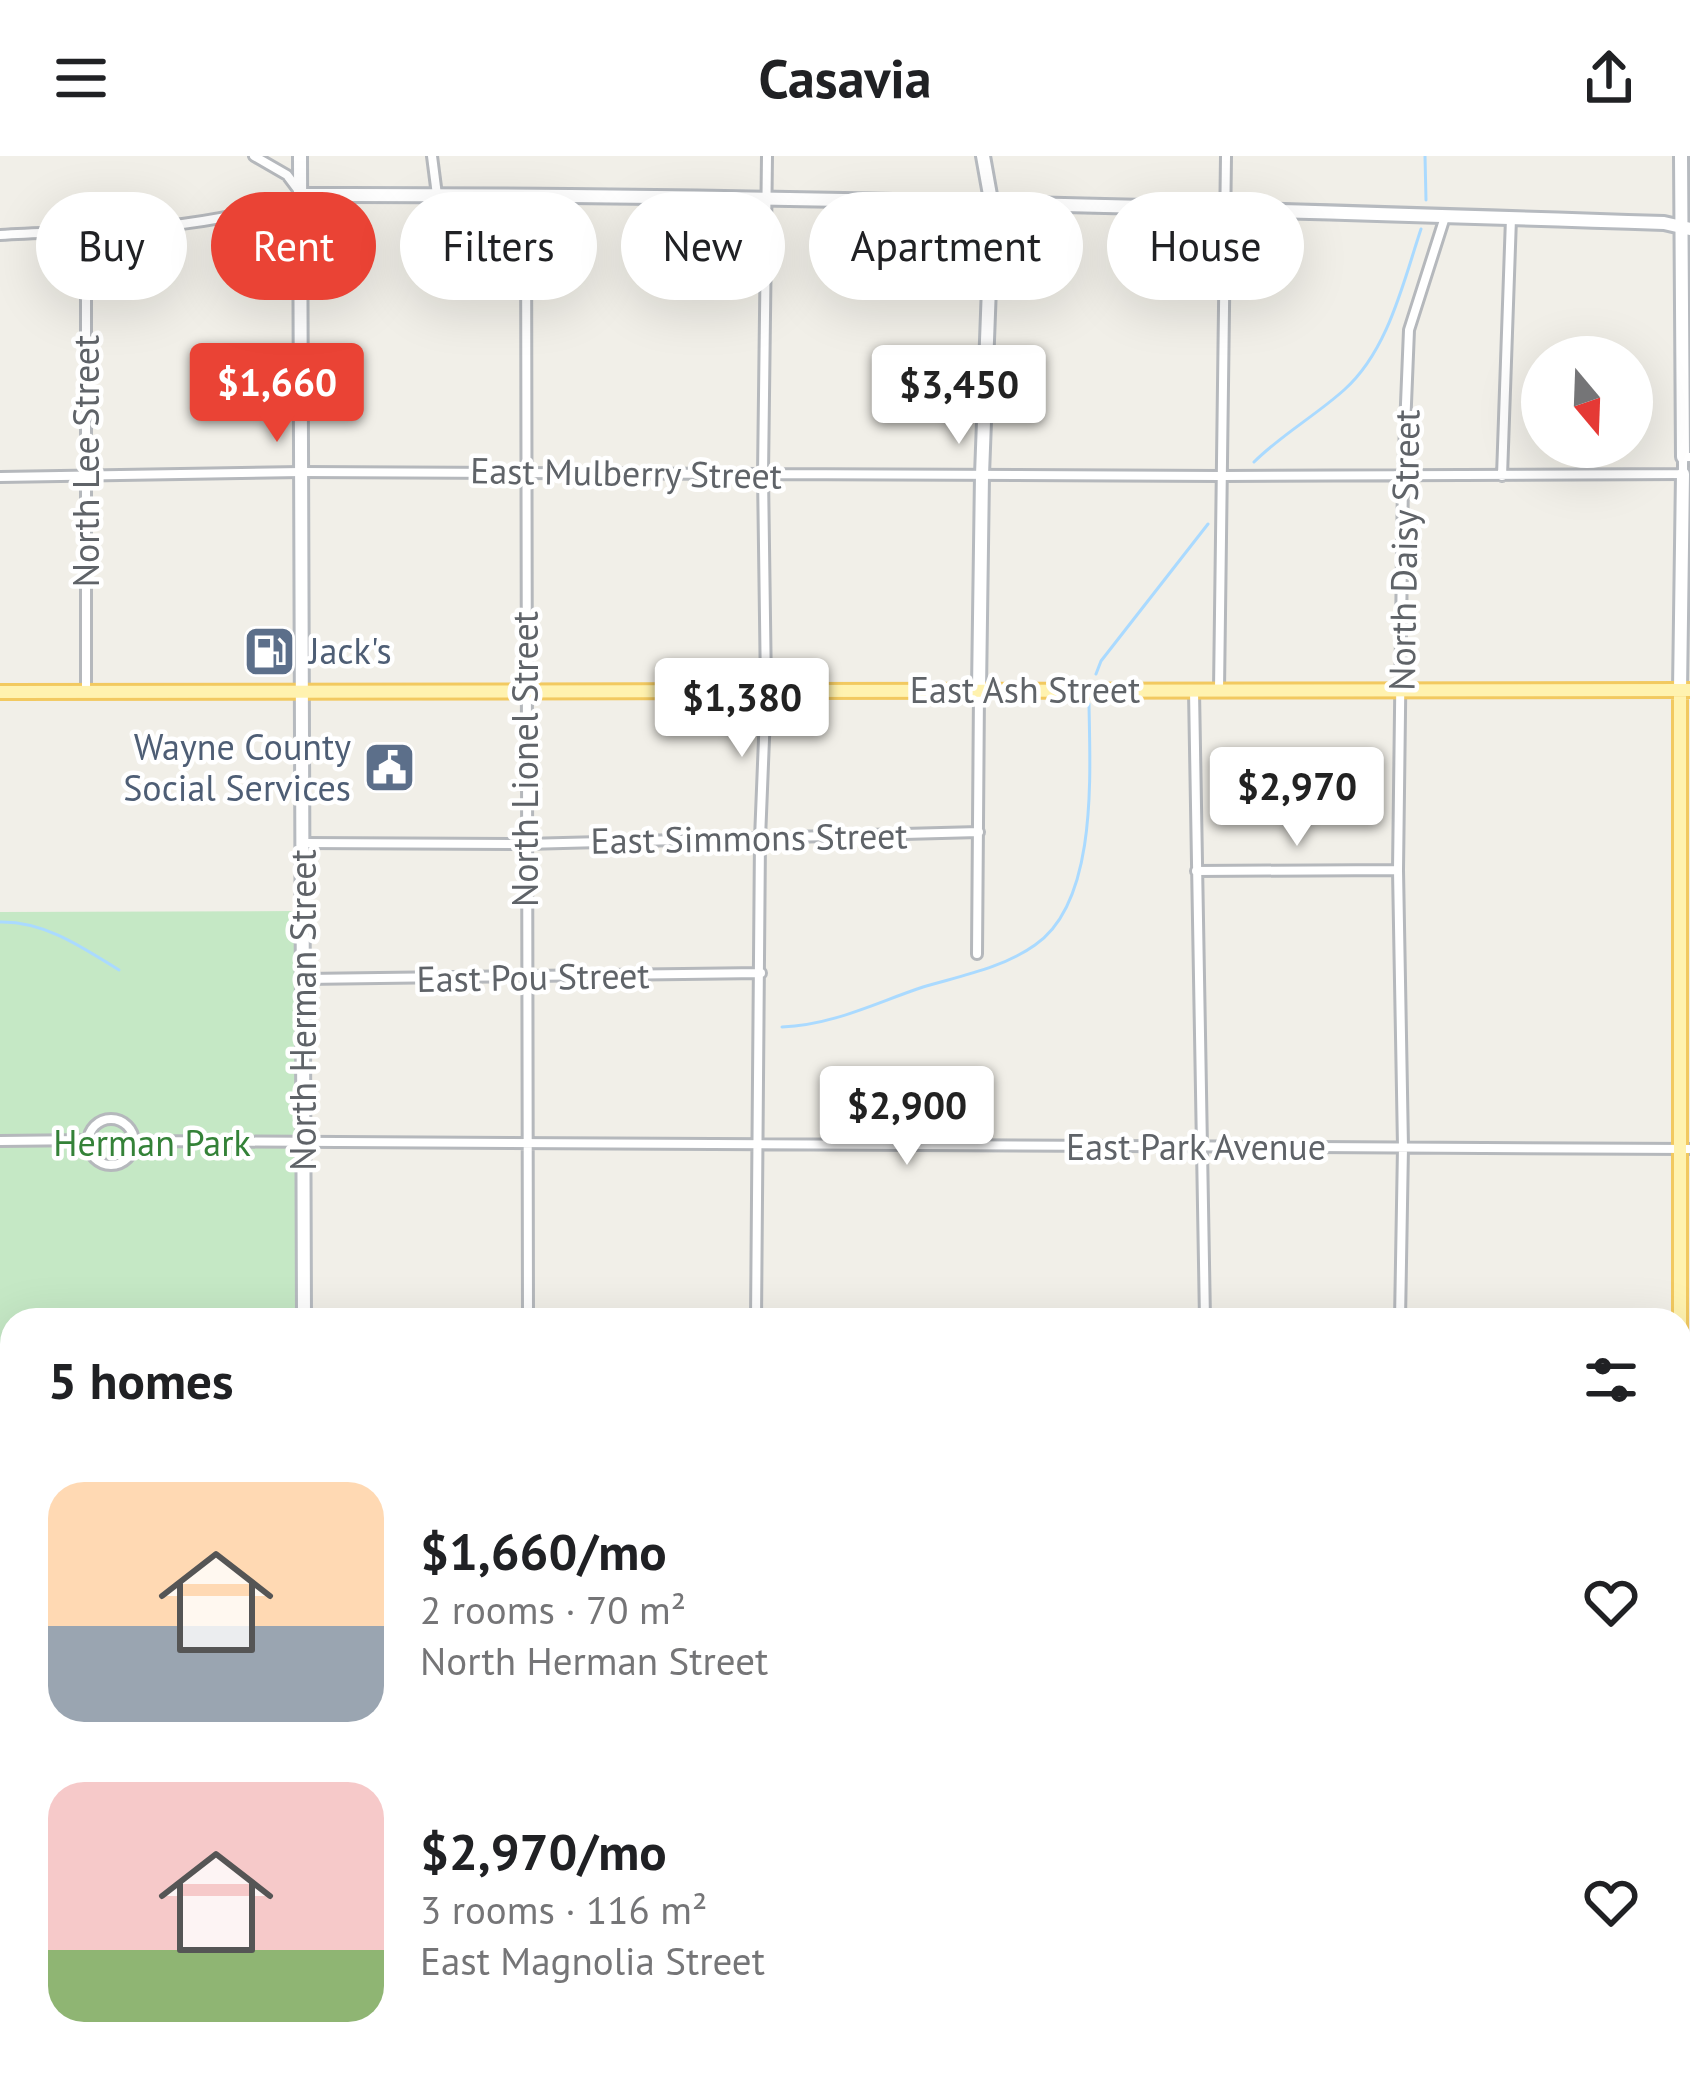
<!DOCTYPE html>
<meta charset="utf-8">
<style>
:root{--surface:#fff;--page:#f6f6f6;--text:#202124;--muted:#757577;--accent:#ea4335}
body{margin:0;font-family:"PT Sans",sans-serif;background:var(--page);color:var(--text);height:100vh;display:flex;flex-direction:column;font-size:45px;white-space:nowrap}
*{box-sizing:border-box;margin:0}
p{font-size:39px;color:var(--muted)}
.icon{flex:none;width:66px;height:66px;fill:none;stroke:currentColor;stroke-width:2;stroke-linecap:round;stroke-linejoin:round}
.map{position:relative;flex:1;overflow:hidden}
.panel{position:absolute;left:0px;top:1152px;width:1692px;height:771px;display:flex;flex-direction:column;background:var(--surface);border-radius:36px 36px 0 0;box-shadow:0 12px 48px #0002}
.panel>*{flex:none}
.hud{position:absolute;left:36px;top:36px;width:1620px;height:108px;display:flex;gap:24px}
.needle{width:78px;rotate:161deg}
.controls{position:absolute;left:1521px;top:180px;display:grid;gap:24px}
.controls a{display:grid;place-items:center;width:132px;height:132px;border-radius:50%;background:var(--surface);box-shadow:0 12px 48px #0002;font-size:60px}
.price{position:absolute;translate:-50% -102px;padding:0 27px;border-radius:12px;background:#fff;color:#222;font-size:39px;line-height:78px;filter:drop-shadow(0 3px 6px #0008)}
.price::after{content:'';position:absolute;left:50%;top:72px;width:36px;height:27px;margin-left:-18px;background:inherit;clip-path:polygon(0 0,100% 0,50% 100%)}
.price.current{background:var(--accent);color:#fff}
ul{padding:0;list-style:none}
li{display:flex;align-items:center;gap:36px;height:300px;padding:0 48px}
li span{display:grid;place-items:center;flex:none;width:336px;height:240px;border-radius:36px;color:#555}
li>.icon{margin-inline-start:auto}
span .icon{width:144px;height:144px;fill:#fffc;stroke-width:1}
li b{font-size:51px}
h2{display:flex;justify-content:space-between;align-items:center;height:144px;padding:0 48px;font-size:51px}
.pill{padding:0 42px;border-radius:54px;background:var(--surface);box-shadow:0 12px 48px #0002;font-size:42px;line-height:108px}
.pill.current{background:var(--accent);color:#fff}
header{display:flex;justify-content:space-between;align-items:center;height:156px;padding:0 48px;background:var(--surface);font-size:54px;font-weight:700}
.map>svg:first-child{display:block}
.education{fill:#e1ded6}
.green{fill:#c5e8c5}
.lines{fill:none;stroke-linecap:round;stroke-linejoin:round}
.stream{stroke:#aadaff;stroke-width:3}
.street-casing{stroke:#b5b8bc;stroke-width:14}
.secondary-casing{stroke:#b6babf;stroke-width:18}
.primary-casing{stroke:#f2c960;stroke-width:18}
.street{stroke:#fff;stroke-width:8}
.secondary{stroke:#fff;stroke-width:12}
.primary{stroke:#fff2af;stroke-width:12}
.rail{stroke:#b6b7b8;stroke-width:3;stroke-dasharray:3 15;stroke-linecap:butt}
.labels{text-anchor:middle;stroke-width:9;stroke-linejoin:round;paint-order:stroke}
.street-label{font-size:36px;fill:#5f6368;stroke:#fff}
.service-label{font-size:36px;fill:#4e5e75;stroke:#fff;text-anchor:start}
.park-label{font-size:36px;fill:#348238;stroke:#fff}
</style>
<header><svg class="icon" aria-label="menu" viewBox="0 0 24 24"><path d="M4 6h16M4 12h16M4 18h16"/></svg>Casavia<svg class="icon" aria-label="share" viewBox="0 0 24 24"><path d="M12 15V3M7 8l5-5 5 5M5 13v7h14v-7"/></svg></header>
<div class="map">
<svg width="1690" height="1921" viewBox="0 0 1690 1921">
<rect width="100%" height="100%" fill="#f1efe8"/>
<path class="education" d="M0,1219H12V1634H0Z"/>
<path class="green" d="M298,755L304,1164H12V1219H0V756Z
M0,1402H12V1526L0,1525Z"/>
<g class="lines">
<path class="stream" d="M1425,0L1426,44
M1254,306C1281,279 1315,260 1344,234C1388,195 1403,127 1421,73
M1096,518L1101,505L1208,368
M0,766C44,765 82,791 119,814
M782,871C833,869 875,847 923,831C960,820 1003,812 1035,789C1098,746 1090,618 1089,548
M1381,1921L1382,1911"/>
<defs>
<path id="street" d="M432,0L437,39
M526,41L528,1164
M0,79C102,73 206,77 302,39L287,19L254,0
M1502,320L1511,62
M0,321L301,316L1221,320L1683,318V301H1690
M1219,534L1226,0
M1194,535L1205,1164
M86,536V74
M303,687L525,688L979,676
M1196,715L1398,714
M977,798L979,536
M305,823L761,817
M88 986a23 23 0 1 1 46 0a23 23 0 1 1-46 0Z
M0,985L88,984
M134,985L1690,993
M756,1164L760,683L766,533L763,319L767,0
M1400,1164L1403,991L1398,714L1403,321L1409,174L1445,61
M0,1219H12
M1680,1443H1690
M0,1634H12
M0,1795H12
M1680,1796L1690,1795
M185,1911L186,1921
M339,1911L341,1921
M524,1911L525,1921"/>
<path id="secondary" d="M300,0L304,1164
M1681,0L1683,301
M302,39C756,38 1211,52 1664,67L1690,73
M979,534L982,319L992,50L983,0
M1680,534L1683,318
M1680,1833L1690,1832
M237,1921L242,1911
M849,1921L944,1911"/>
<path id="primary" d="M0,536L1690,534
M1680,1337V534
M1678,1911V1921"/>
</defs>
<use href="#street" class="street-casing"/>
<use href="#secondary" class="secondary-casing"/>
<use href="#primary" class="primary-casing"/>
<use href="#street" class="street"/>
<use href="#secondary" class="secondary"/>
<use href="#primary" class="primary"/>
<path class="rail" d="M1680,1814L1690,1813
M621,1921L719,1911"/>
</g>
<defs>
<symbol id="fuel-square" viewBox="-11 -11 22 22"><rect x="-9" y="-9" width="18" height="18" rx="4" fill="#5c6f8a" stroke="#fff"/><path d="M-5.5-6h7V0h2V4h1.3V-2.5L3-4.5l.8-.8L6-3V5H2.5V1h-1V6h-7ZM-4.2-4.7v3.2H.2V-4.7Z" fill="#fff"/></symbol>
<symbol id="civic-square" viewBox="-11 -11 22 22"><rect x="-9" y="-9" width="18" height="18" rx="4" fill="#5c6f8a" stroke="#fff"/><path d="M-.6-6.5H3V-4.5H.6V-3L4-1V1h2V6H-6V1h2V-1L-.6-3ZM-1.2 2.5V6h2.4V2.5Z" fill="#fff"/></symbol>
</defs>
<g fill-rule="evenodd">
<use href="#fuel-square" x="240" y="466" width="59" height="59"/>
<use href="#civic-square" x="360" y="582" width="59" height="59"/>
</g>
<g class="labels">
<g class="street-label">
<text transform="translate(86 305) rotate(-90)" y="13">North Lee Street</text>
<text transform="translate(626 317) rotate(1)" y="13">East Mulberry Street</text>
<text transform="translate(1404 394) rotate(-89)" y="13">North Daisy Street</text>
<text x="1025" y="547">East Ash Street</text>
<text transform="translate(525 603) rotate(-90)" y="13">North Lionel Street</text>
<text transform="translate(749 682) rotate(-1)" y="13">East Simmons Street</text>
<text transform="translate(533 821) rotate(-1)" y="13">East Pou Street</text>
<text transform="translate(303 854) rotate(-90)" y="13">North Herman Street</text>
<text x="1196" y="1004">East Park Avenue</text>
</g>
<g class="service-label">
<text x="309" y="508">Jack's</text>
<text x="351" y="604" text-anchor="end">Wayne County<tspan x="351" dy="41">Social Services</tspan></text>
</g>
<g class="park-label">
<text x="152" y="1000">Herman Park</text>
</g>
</g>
</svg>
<div class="controls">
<a><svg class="needle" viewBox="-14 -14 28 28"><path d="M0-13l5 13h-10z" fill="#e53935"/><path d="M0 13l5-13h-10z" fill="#757577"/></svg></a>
</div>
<b class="price current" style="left:277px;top:289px">$1,660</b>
<b class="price" style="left:959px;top:291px">$3,450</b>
<b class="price" style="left:742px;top:604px">$1,380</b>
<b class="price" style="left:1297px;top:693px">$2,970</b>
<b class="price" style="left:907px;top:1012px">$2,900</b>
<div class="hud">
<a class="pill">Buy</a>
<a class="pill current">Rent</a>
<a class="pill">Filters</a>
<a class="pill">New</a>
<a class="pill">Apartment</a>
<a class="pill">House</a>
</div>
<section class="panel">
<h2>5 homes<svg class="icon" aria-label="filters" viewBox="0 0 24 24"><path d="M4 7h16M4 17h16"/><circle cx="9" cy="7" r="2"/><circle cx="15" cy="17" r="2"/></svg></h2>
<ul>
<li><span style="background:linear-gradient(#ffd9b3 60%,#9aa5b1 0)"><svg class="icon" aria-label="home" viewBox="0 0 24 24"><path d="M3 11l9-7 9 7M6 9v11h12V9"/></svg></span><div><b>$1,660/mo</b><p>2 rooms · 70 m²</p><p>North Herman Street</p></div><svg class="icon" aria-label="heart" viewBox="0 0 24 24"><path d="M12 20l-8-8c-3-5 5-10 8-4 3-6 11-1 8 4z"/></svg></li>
<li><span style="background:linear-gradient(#f6c9c9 70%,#8fb573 0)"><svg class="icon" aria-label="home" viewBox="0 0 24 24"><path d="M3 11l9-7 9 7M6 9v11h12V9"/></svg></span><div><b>$2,970/mo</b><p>3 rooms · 116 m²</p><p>East Magnolia Street</p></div><svg class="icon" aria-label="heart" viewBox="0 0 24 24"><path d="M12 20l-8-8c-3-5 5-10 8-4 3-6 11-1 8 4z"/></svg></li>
</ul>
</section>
</div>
